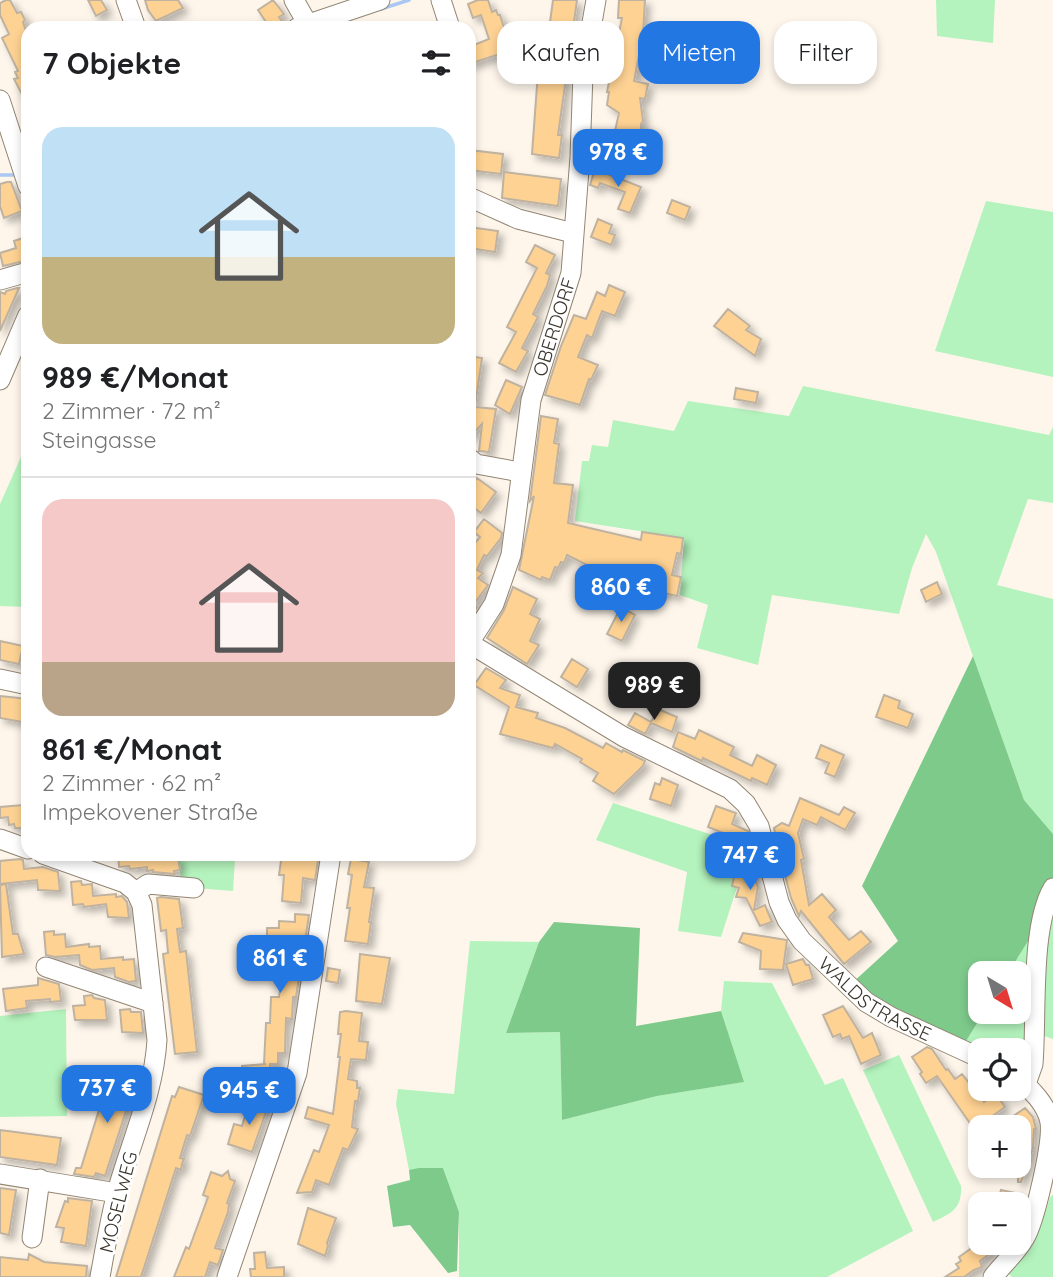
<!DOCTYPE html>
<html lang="de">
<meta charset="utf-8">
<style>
:root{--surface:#fff;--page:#f2f2f2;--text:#202124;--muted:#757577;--line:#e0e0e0;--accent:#2277e2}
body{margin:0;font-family:Quicksand,sans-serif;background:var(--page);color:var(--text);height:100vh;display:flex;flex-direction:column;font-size:26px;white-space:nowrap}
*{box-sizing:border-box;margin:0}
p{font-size:23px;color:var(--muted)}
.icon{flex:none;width:38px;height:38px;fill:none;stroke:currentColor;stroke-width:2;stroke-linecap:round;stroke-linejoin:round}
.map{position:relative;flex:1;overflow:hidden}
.side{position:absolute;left:21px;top:21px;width:455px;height:840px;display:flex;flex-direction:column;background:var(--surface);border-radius:21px;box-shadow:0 4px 10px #0003}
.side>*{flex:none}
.banner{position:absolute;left:497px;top:21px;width:450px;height:63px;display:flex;gap:14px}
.needle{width:46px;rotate:142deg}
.controls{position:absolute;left:968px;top:961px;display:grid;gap:14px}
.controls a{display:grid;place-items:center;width:63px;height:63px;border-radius:14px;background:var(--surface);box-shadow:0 4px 10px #0003;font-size:35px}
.price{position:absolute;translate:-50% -60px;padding:0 16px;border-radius:14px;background:var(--accent);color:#fff;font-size:23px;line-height:46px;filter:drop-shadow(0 2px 4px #0008)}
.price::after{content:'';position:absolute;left:50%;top:42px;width:21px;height:16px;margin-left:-10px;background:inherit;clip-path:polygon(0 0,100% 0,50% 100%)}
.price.selected{background:#222;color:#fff}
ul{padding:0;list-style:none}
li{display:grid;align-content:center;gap:14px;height:371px;padding:0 21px}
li+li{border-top:2px solid var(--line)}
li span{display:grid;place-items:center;height:217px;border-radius:21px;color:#555}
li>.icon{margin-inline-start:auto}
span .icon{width:126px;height:126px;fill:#fffc;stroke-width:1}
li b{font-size:30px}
h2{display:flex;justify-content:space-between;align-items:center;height:84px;padding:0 21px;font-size:30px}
.pill{padding:0 24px;border-radius:21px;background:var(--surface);box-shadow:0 4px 10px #0003;font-size:24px;line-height:63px}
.pill.selected{background:var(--accent);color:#fff}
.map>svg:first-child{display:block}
.green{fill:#b4f3bd}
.forest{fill:#7dca8b}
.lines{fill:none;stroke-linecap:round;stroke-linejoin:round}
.stream{stroke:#abc7f4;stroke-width:3.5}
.building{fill:#fed293;stroke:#bfb2a0;stroke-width:2;filter:url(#shadow)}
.minor-casing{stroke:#928574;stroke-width:21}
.minor{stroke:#fff;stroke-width:19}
.labels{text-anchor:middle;stroke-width:6;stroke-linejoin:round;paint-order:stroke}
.street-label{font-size:19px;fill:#3a352d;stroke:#fff}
</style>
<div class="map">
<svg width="1053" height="1277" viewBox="0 0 1053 1277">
<defs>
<filter id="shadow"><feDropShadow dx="5" dy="5" stdDeviation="3.5" flood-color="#0004"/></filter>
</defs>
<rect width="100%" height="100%" fill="#fef6eb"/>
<path class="green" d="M936,0H995L993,43L937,36Z
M986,201L1053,212V377L935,351Z
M803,386L1049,435L1053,427V503L1028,499L997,585L1053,599V834L1024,800L936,552L926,534L912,568L899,614L772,595L758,665L697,648L708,605L680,595L684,538L575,521L582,461H589L592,445L608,447L613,420L674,431L688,401L789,416Z
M25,448H28V607L0,606V504Z
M613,803L750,847L721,937L678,931L687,872L596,840Z
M178,854H232L235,859L233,891L196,888L181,880Z
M1053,897V1039L1038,1034L1043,929Z
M1037,927L1024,1069L1019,1070L1018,1050H980L963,1046L984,1012H1018V973H1008Z
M470,941L539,942L506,1033L560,1032L562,1120L657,1096L743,1082L721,1011L724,981L772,983L825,1085L843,1078L913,1231L827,1277H459V1212L443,1168L409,1170L396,1104L398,1089L454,1094Z
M66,1009L67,1116L0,1117V1016Z
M899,1055L961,1186C962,1209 952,1213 933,1222L863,1070Z
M1053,1195V1277H1012L1006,1272C1030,1245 1040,1232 1050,1197Z"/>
<path class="forest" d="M973,656L1024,800L1053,834V881L1037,927L1008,973H980V1012H984L963,1046L851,984L898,941L862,886Z
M554,922L640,928L636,1026L721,1011L744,1082L657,1096L562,1120L560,1032L506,1033L539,942Z
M419,1168H443L459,1212L457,1271L448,1273L410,1225L393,1227L387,1186L410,1180L409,1170Z"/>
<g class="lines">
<path class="stream" d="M381,9L409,0
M0,175H14"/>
</g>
<path class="building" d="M6,0H10L17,13L21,12L25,20L23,22L28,37V106L14,79L18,78L15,72L18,71L2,38L9,34L0,15V3Z
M88,0H101L107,10L96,16Z
M145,0H178L183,8L156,21L148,10Z
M273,0L284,14L279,17L283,23L275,28H270L258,10Z
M478,0H488L492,12L496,10L498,15H500L508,41L506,42L509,51L469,64V47L489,39L481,15L473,18L468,4Z
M553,0H577L558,135H562L559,158L532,154L538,72L543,73Z
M619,0H645L643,34L654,35L650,57L639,55L634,81L648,84L645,99L640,98L643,121L641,124V140L615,131L619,113L607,105L609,92H607L622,18H618Z
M469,150L503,154L501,174L469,170Z
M595,169L641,187L630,213L618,209L625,192L600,183L598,188L590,185Z
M504,172L561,179L558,206L502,198Z
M7,182H11L22,211L4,218L0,206V184Z
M672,200L690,207L685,220L667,213Z
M598,219L612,225L609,233L615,235L611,245L591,237Z
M469,227L498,231L495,252L469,248Z
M23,238L26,245H28V260L3,266L0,253L16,248L14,241Z
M535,245L555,255L546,273L550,275L547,286L533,314L538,317L522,348L528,351L516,372L499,363L516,332L507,327L537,268L526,262Z
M609,285L625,292L615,316L602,311L592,338L587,335L578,357L598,365L591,380L589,379L580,405L545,395L561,346L574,315L586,319L597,292L605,296Z
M17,288H19L0,331V292L5,294L6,291Z
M728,309L750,326L746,330L761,339L755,356L714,326Z
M469,356L482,358L475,406H469Z
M506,380L522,387L510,414L495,405Z
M736,388L758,392L756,403L734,399Z
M475,407L496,409L489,452L479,451L482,424L469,438V417Z
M541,416L558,419L554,443L559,444L554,483L573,485L568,523L641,540L642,532L683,538L681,554L677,553L672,575L681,577L677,596L633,586L634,583L628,581L630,576L591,567L567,555L564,563L561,562L558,568L555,567L550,580L542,577L541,580L519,570L534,496L530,501Z
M477,478L496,492L481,513L469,504V489Z
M484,519L502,533L501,538L487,556L484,555L477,570L483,573L478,578L488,585L474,604L477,607L469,620V550L480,537L474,532Z
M937,582L942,594L926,602L921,590Z
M513,587L537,599L530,614L540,619L530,641L539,645L527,664L487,638L504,610Z
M621,607L635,615L622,641L607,634Z
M0,641L23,646L19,664L0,660Z
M572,659L588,669L577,687L561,677Z
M486,668L506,680L500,688L520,695L516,707L538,713L536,718L565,728L603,748L606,743L622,752L623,750L645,761L643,766L614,794L593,781L598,773L580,762L582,759L555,744L553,748L500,734L509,707L474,685Z
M884,695L900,701L898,708L913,714L908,728L876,717Z
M0,696L28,699V723L0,718Z
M658,709L677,717L672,732L651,723L645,734L628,725L635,713L651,722Z
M699,730L734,747L730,755L752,766L757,755L776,765L767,785L752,778L751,781L703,758L702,761L673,747L678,732L695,739Z
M821,745L844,755L835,777L825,773L829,763L816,758Z
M662,778L678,785L671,806L650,799L655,783L660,785Z
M800,798L839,815L844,807L855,813L845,830L821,817L817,825L803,819L798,833L804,859L801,860L809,905L822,894L836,910L829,917L849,940L861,931L871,942L844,964L801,911L799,916L798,914L791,898L778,849L774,828L782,823L789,826Z
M23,805V808H28V828H15L14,824L9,825L8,817L0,818V807Z
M716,806L736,813L732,824L748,831L750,839L742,843L735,841L736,838L708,827Z
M118,854H172L173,858L178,857L180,870L174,871L175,874L153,872V870L147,871V867L130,869L129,866L119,867Z
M282,854H319L315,880L303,878L301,903L282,901L284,875H279Z
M20,859L23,860L24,869L43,867L58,872L60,891L38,890L37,880L0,884V861Z
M351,859L369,862L364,887L374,888L369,922H371L368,944L345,941L350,908H347L352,875L348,874Z
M737,864L750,866L758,887L754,910L765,905L772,922L760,926L746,898L736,897L739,888L732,886Z
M81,881L82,885L92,884L93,896L116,894V897L122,896L127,902L129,918L108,917L106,904L84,907L83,904L73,905L71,882Z
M6,884L13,934H18L24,954L2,957L0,885Z
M161,897L179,899L183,928L177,929L180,952L186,951L197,1052L175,1054L163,954L168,953L166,930L161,931L157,898Z
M295,914L309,915L296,997H293L292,1019L286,1018L285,1053H278V1064H270V1087H250L251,1085L242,1084V1066L266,1064H264L266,1023H270L271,997H279L284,958H277V951L261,950V938H267V928H279V921L295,922Z
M54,931V935L65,934L66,947L89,944V947L100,946L101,959L123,957V960L134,959L136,981L129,982L115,977L114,968L92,970L80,965L79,955L55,957L46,955L44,932Z
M743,933L787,940L783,970L760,969L761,951L739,942Z
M360,954L390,958L382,1004L356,1001Z
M803,959L806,965H809L813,979L793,985L786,964Z
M328,968L340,970L338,983L326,981Z
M38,978L59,984L61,1001L50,1002V999L26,1001L27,1008L6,1011L3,989L38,985Z
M92,995L94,998L105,1000L107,1020H75L73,1006L85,1005L84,996Z
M843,1006L863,1038L872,1033L881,1055L861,1064L849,1036L842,1039L840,1034L833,1037L823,1015Z
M130,1009L131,1012H141L143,1033L122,1032L120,1010Z
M346,1011L362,1013L359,1041L368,1042L366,1060L351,1059L348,1079L357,1081V1088H360L358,1101H355L352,1127L358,1129L348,1150L343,1148L329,1185L316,1180L312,1192L297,1193L314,1150L319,1152L329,1125L305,1118L308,1107L333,1114L340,1057H338L341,1034H338L340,1012Z
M927,1047L932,1049L946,1070L948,1069L955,1079L962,1074L984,1102L996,1094L1005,1107L974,1129L937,1076L926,1083L920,1074L922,1072L912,1057Z
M112,1068L129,1072L127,1081L135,1083L105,1176L96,1173L94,1177L74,1174L76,1168H81Z
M179,1087L204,1095L190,1136L187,1135L180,1158L184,1159L182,1164L181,1170L176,1168L141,1277H116L172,1096L175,1097Z
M250,1100L268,1106L252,1152L228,1144L234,1124L242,1126Z
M1025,1108L1033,1117L1036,1129H1034L1033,1148L1021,1182H1018V1127H1015L1012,1117Z
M0,1130L61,1138L57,1165L0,1157Z
M228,1171L230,1179L235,1181L227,1203L229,1204L228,1212L215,1248L223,1250L218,1265L210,1262L205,1277H174L186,1247L189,1249L208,1197L203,1195L211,1172L222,1176Z
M0,1188L16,1190L9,1235L0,1233Z
M1001,1190L1020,1194L1018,1204H1000L1001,1202L998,1201Z
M68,1198L92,1201L86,1246L61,1242L64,1228L56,1227L65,1201L68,1202Z
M308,1208L336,1218L327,1243L328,1246L325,1256L298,1244Z
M980,1242H988L994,1251L980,1261L982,1267L974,1270L964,1277H945L959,1268L956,1264L961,1261L959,1257Z
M265,1252L267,1268L284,1267V1277H251L250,1269H255L254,1253Z
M29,1254L44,1262L87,1266L86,1277H0V1257L28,1260Z"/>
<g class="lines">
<defs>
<g id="minor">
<path d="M126,0L136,28"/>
<path d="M294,0L310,28"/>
<path d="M441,0L450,28"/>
<path d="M297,28L380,0"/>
<path d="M0,100L28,186"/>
<path d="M469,197L518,219L573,233"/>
<path d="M0,280L28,272"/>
<path d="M0,380L28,315"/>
<path d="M469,458L476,464L520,472"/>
<path id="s1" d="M469,643L624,737L730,789L746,804L759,826L779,902L787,920L802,941L866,1002L891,1017L980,1058"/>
<path id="s2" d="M469,643L494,604L511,555L531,400L571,273L580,157L583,74L596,0"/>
<path d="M0,679L28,685"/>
<path d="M0,839L28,849"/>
<path d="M43,854L125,883L136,892L142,905L157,1040C154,1092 131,1142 117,1192C110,1220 105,1249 100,1277"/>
<path d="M136,892L148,884L194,888"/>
<path d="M46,967L153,1003"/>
<path d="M1026,1084L1033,1064C1037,1016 1030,927 1053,888"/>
<path d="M0,1174L117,1193"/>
<path d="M32,1238L40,1179"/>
<path d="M227,1277L297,1073L331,854"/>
<path d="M993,1277C1003,1264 1016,1253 1024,1239C1035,1222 1053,1142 1050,1122C1047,1106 1032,1089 1018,1079"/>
</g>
</defs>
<use href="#minor" class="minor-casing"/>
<use href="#minor" class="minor"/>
</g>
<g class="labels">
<g class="street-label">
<text dy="7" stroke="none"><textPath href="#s2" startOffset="331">OBERDORF</textPath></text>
<text dy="7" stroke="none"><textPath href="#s1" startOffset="565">WALDSTRASSE</textPath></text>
<text transform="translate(118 1202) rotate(-76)" y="7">MOSELWEG</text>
</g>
</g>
</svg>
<div class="controls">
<a><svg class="needle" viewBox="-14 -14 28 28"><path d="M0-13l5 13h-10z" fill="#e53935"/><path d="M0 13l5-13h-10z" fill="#757577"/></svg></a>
<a><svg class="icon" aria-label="locate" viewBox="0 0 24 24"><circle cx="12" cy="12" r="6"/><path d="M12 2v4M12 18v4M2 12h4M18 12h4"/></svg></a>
<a>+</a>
<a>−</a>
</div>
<b class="price" style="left:618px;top:189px">978 €</b>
<b class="price" style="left:621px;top:624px">860 €</b>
<b class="price selected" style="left:654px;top:722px">989 €</b>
<b class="price" style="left:750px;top:892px">747 €</b>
<b class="price" style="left:280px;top:995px">861 €</b>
<b class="price" style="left:107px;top:1125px">737 €</b>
<b class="price" style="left:249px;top:1127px">945 €</b>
<div class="banner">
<a class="pill">Kaufen</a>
<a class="pill selected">Mieten</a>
<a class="pill">Filter</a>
</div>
<section class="side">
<h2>7 Objekte<svg class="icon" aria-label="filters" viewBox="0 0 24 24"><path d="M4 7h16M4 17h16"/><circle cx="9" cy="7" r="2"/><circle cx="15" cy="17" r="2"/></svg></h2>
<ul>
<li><span style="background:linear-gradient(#bfe0f5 60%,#c2b280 0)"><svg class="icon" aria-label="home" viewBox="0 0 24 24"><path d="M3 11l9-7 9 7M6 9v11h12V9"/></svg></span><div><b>989 €/Monat</b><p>2 Zimmer · 72 m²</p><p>Steingasse</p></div></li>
<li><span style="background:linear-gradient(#f6c9c9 75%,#b9a48a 0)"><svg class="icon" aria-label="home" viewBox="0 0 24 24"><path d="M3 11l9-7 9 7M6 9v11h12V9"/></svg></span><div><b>861 €/Monat</b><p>2 Zimmer · 62 m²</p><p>Impekovener Straße</p></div></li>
</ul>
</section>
</div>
